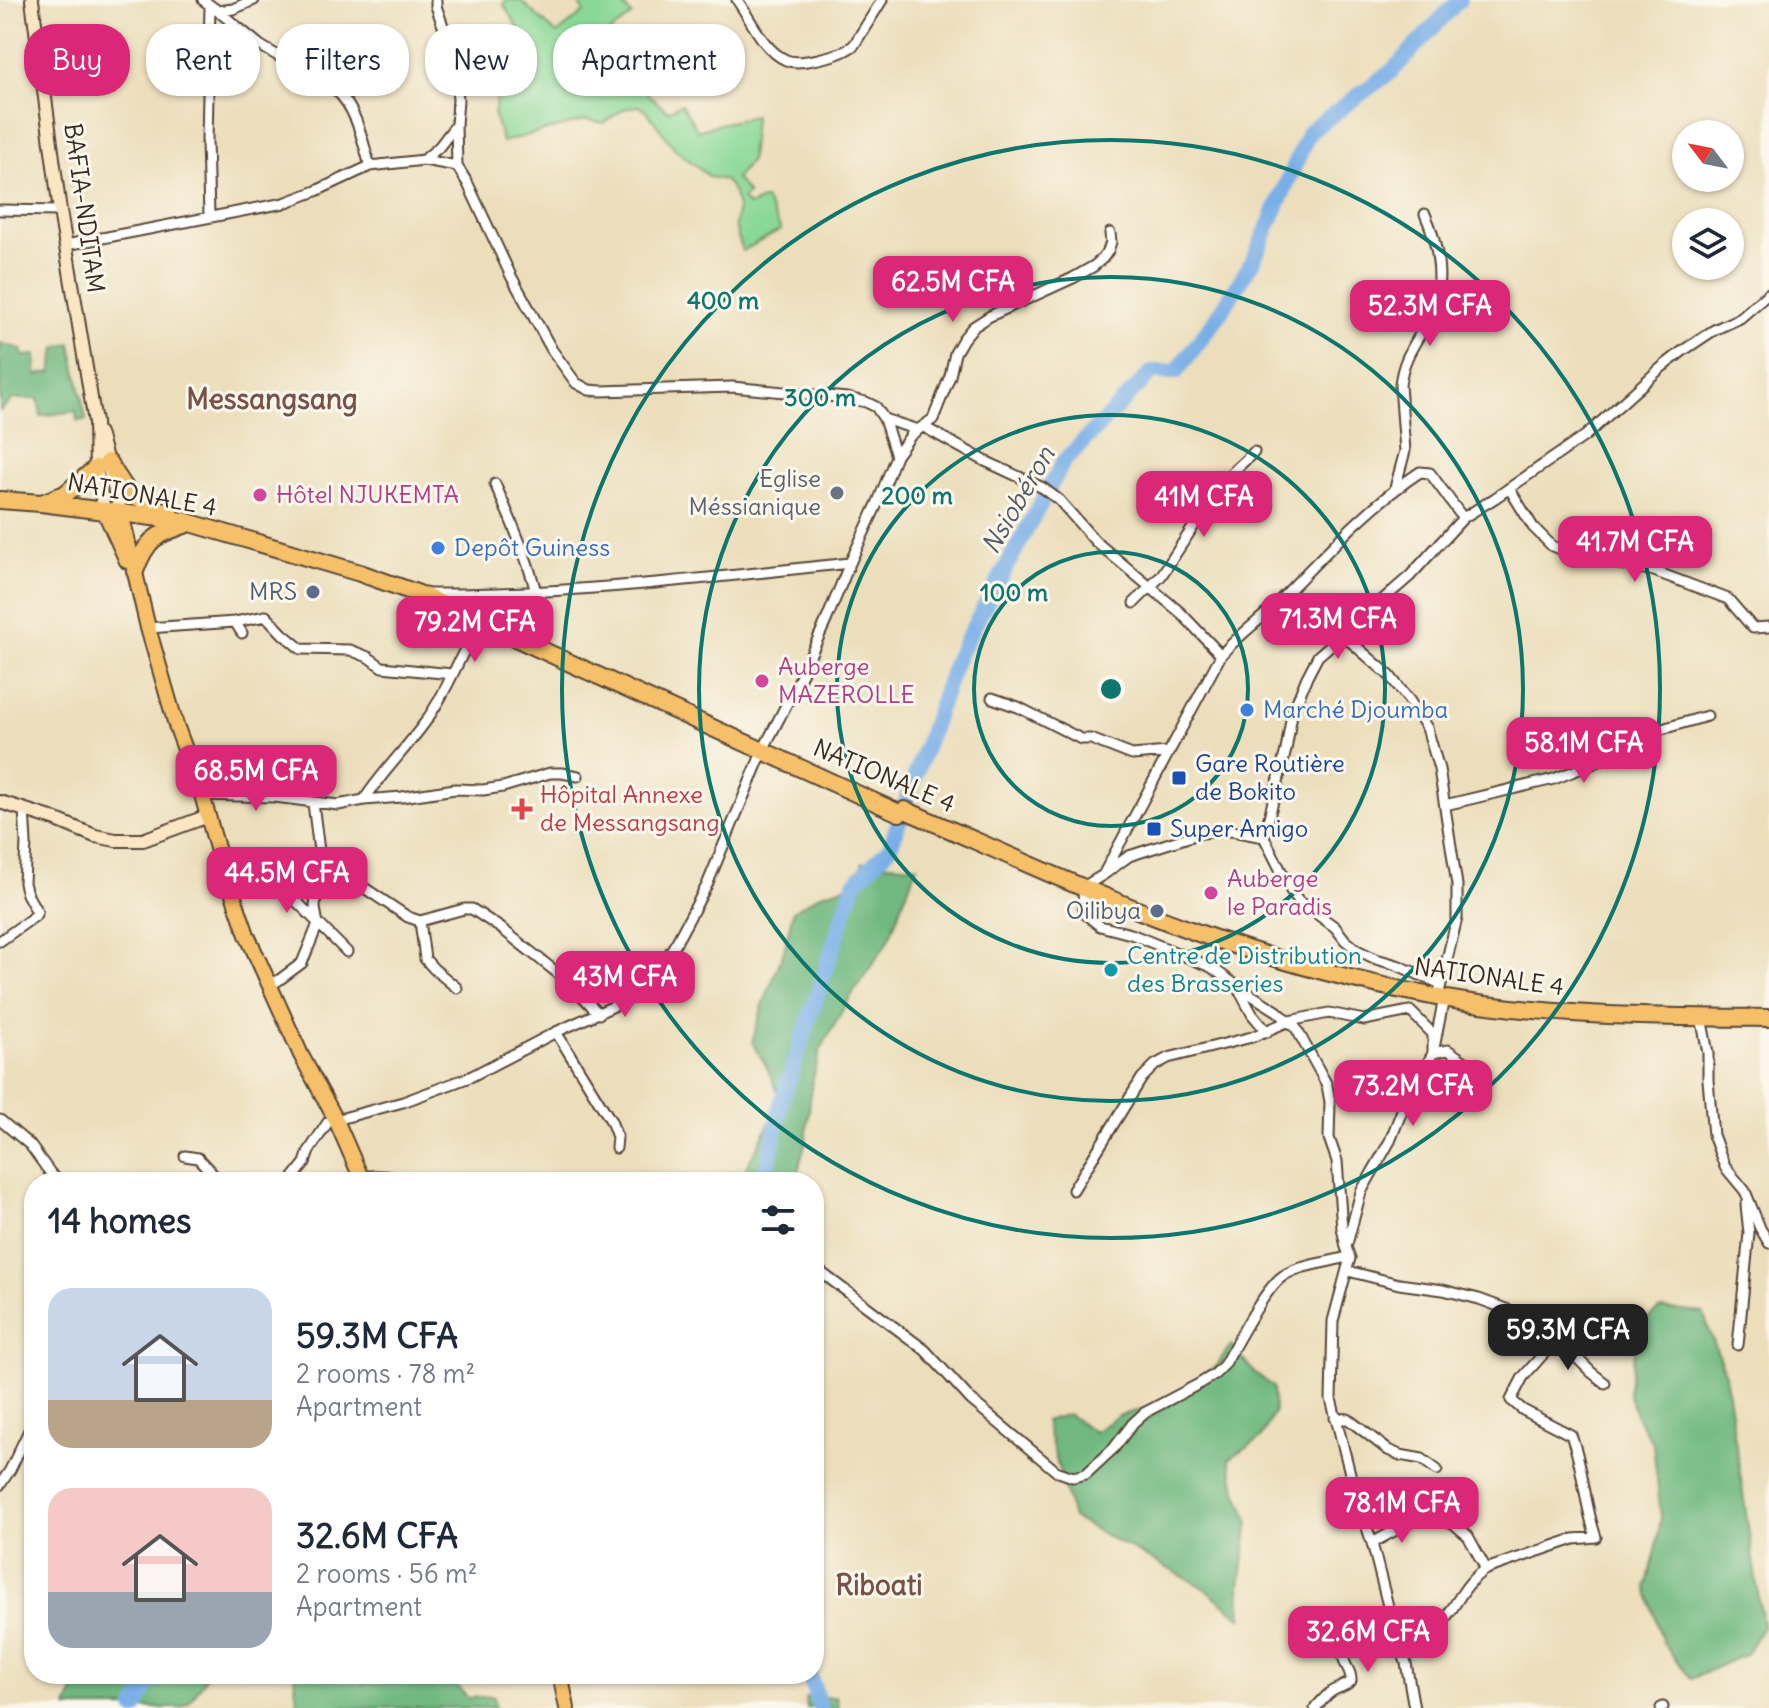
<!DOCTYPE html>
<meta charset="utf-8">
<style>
:root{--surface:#fff;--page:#f6f6f7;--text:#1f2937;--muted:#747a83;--accent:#db2777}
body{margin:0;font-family:Delius,sans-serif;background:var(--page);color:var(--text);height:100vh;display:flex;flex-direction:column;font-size:30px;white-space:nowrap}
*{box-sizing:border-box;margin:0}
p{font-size:26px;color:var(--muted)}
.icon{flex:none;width:44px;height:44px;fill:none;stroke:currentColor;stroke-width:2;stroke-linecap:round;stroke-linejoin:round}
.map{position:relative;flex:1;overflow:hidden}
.details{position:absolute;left:24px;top:1172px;width:800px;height:512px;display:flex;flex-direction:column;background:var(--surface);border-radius:32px;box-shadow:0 2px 6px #0004}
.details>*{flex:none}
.guide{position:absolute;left:24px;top:24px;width:800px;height:72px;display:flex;gap:16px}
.needle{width:52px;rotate:302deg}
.buttons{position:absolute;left:1672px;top:120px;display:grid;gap:16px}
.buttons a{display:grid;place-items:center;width:72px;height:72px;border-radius:50%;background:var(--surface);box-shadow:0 2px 6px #0004;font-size:40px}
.price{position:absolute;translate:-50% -68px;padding:0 18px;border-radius:16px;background:var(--accent);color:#fff;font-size:26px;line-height:52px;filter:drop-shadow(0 2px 4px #0008)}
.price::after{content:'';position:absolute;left:50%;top:48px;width:24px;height:18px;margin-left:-12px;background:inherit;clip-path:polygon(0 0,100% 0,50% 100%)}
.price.active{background:#222;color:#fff}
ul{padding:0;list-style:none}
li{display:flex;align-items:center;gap:24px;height:200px;padding:0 24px}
li span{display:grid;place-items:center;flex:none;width:224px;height:160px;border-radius:24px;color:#555}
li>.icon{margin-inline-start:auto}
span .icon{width:96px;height:96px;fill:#fffc;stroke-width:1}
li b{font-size:34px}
h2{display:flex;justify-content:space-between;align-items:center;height:96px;padding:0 24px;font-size:34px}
.chip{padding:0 28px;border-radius:32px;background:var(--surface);box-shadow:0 2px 6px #0004;font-size:28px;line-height:72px}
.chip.active{background:var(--accent);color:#fff}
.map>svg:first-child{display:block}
.green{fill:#8ad896;stroke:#62815a;stroke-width:2}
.forest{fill:#6fb87f;stroke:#55714e;stroke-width:2}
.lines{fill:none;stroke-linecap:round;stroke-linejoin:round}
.river{stroke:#79afe7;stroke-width:16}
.street-casing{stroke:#564536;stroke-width:13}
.secondary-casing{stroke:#564536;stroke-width:16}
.primary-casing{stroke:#564536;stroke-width:18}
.highway-casing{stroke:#564536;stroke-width:20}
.street{stroke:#fff;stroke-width:9}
.secondary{stroke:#fbe6c4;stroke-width:12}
.primary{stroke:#f6c06b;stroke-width:14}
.highway{stroke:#f6c06b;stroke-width:16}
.ring{fill:none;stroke:#0f766e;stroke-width:4}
.worship-dot{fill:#6b7280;stroke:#fbf7ec;stroke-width:3}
.hotel-dot{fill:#d1479c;stroke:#fbf7ec;stroke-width:3}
.shop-dot{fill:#3f7fe0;stroke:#fbf7ec;stroke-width:3}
.service-dot{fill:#5c6f8a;stroke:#fbf7ec;stroke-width:3}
.transit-dot{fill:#1a4fb4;stroke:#fbf7ec;stroke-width:3}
.health-dot{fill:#e0444e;stroke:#fbf7ec;stroke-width:3}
.culture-dot{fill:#0f9aa8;stroke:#fbf7ec;stroke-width:3}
.labels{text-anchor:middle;stroke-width:6;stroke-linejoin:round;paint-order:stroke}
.street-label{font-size:24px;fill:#3b2a1e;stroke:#fbf7ec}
.worship-label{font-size:24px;fill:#5b616d;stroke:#fbf7ec;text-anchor:end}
.hotel-label{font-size:24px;fill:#b23c85;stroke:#fbf7ec;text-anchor:start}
.shop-label{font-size:24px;fill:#366cbe;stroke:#fbf7ec;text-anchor:start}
.service-label{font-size:24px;fill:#4e5e75;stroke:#fbf7ec;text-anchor:end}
.transit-label{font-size:24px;fill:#164399;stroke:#fbf7ec;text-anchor:start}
.health-label{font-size:24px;fill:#be3a42;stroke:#fbf7ec;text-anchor:start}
.culture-label{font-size:24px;fill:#0d838f;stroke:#fbf7ec;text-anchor:start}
.water-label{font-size:26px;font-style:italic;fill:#515964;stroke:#fbf7ec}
.quarter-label{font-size:28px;font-weight:bold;fill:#785147;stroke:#fbf7ec}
.centre{fill:#0f766e;stroke:#fbf7ec;stroke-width:4}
.ring-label{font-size:24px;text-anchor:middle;font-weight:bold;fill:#0f766e;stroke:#fbf7ec;stroke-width:6;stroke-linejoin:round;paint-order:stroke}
</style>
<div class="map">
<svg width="1769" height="1708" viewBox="0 0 1769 1708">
<rect width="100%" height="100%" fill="#fbf7ec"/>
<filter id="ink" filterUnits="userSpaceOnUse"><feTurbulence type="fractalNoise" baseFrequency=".0125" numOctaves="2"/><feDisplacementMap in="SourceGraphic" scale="16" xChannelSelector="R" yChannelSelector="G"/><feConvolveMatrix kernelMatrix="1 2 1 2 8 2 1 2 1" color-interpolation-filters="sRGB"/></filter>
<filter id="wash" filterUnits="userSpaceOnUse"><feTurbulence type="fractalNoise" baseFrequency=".006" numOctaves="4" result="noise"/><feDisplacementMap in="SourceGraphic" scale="32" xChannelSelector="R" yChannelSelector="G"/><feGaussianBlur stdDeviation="1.8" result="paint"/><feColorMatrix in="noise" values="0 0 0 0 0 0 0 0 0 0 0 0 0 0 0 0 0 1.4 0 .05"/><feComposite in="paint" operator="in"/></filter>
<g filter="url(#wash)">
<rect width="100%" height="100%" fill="#ecdebb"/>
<path class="green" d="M507,0H520L557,34L584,12L577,0H617L632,15L593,46L617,81L632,64L651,81L647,94L668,111L681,104L698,131L716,125L754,116L750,161L736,178L748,194L742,199L748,206L765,199L781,230L742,251L735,225L738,207L732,189L724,180L710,177L676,150L647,112L639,106L624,109L604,123L586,120L502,142L494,114L504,57L520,31L503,4Z"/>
<path class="forest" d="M0,343L21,349L23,356L36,355V375L52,372L56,348L71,343L86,420L77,421L76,411L41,416L38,399H13L0,411Z
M863,862L917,866L888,941L847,1002L820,1051L812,1082L806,1140L798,1172L781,1175L776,1182H739L781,1101L767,1067L752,1042L763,1005L784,951L793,911L821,894L854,884Z
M1660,1309L1703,1313L1725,1374L1763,1625L1746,1654L1691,1679L1663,1643L1646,1587L1656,1551L1661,1517L1653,1444L1637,1418L1628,1393L1639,1325Z
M1231,1345L1255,1373L1273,1387L1274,1413L1261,1438L1229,1459L1236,1488L1249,1521L1240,1586L1242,1618L1201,1586L1073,1518L1045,1421L1068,1414L1094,1432L1118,1416L1171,1401L1216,1366Z
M81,1674H208L190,1702L181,1708H67Z
M296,1674H357L363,1684L413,1674H453L451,1680L468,1698L494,1696L495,1708H298L294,1677Z
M836,1697L838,1708H807L806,1698Z"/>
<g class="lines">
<path class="river" d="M764,1182L782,1100L854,884L890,847L957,657L1064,461L1152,372H1176L1219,315L1254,259L1309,132L1393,70L1459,0
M809,1674L820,1708
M135,1708L154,1674"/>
</g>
</g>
<g filter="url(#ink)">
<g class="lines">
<defs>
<path id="street" d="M203,0L218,11L233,9L254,0
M737,0C751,19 763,50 786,60C795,64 808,61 818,59C831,56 844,53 854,45L882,0
M218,11L261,46L336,90C357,110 362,139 370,166
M456,125L457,166L468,184L511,276L552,350L576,383L589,390L601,391L732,387L847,398L866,402L876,407L884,419L896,456
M424,160L457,166
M0,210L60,211
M209,216L207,140L210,6
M66,245L284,203L316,191L370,166L424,160L439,147L456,125L458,100L456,75L450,46L436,6V0
M884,419L918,430
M924,427L985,461L1043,488L1059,500L1095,541L1181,613L1221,655
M495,484C511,520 526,554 536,592
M1395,488L1405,451L1400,385C1403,356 1417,342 1430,317C1446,287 1438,243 1425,214
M1509,488L1533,527L1552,546L1575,555L1654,571L1728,599L1753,628L1769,627
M427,594C568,595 709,578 850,563L878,502L896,456L911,435L933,419L950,376L955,353L963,339L973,327L990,316L1073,278L1094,266L1103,258L1108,251L1111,242L1110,233
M1134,603L1161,576L1224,480L1254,452
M235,622L266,616L283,634L301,649L350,650L368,657L382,667L452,674
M148,628L235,622L242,633
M1343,635L1390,676L1409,700L1427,728L1439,769L1457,885V918L1441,984
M992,698L1018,707L1081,739H1091L1132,755L1168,752
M202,795L275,797L338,805L364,800L402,797L455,789L483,790L503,787L550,773H562L578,776
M364,800C383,771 407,748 426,721C448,690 461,654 479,621
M1445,805L1554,779L1617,754L1630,741L1638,736L1707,716
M1264,837L1232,831L1201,833L1129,856L1103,875L1221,655C1236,638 1254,625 1271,609C1319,561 1364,509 1420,472L1430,473L1463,518
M319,851L360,885L408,917L420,921L464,909H472L502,929L570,983L599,1014
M258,859L266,876L291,896L347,952
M1103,875L1083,887L1084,913L1100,926L1131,934L1211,967L1237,986L1277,1011L1296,1028L1327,1085L1330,1102L1329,1138L1337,1161L1342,1228L1346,1247L1350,1258L1333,1321L1331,1399L1353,1485L1372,1543L1389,1610L1406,1663L1414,1708
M420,921L425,959L434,969L457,988
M0,941L35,916L37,912L27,894L24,883L26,843L24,809
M270,985L279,980L302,963L318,924L315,908L319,851L313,803
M1238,988L1252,1014L1267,1032
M1438,997L1441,984L1397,965L1376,959L1357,950L1345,940L1335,927L1299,901L1291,891L1264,837L1286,750L1292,714L1307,677L1318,656L1410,576L1463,518L1495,498L1585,436L1662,367L1684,350L1714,330L1740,318L1769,293
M1701,1017L1708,1053V1080L1713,1135L1725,1167L1745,1191L1760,1228L1769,1243
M556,1032L611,1121L617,1137L616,1148
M0,1120L30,1145L51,1174L61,1182
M185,1156L198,1158L220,1182
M360,1177C380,1174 397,1176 416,1182
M290,1182L305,1163L309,1151L328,1122L403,1102L470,1077L556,1032L625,1001L642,987L664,962L676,943L707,885L763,750L799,680L826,621L850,563
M1073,1190L1142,1078L1155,1065L1168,1058L1252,1037L1289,1021L1329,1013L1364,1020L1410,1011L1433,1034V1053L1448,1050L1464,1061
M1347,1244L1361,1192L1390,1141L1403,1108L1433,1053L1444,998
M814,1267L925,1350L971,1400L1056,1471L1073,1477L1086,1474L1114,1448L1133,1423L1144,1413L1197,1385L1215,1374L1224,1365C1236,1344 1265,1288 1283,1276C1297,1266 1325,1263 1343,1258H1350
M1348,1271L1399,1284L1443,1290L1479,1299L1514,1312L1554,1335L1546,1351L1523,1377L1511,1400L1523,1410L1571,1435C1584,1468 1584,1504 1596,1537L1574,1539L1486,1569C1462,1583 1455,1613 1435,1628C1425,1636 1411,1640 1399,1645
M1554,1335L1591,1372L1605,1383
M1738,1345L1749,1233L1746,1205
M1335,1418L1348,1419L1388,1450L1400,1455L1422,1459L1437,1470
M0,1485L10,1470L34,1420
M1372,1543L1416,1519L1439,1520L1453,1523L1468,1536L1486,1569
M1315,1708C1321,1703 1326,1694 1334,1690C1341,1687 1345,1686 1351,1681C1352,1670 1343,1665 1344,1657C1346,1644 1362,1636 1371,1629C1377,1623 1383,1616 1389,1610
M1661,1708L1663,1707"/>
<path id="secondary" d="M32,0L60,211L95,422L96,468L104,510
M99,433L121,513
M0,802L54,819L95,836L116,840H143L208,816"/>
<path id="primary" d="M104,510L127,561
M121,513L148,628L176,725L202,795L217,848L247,935L301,1055L336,1120L363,1182
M560,1674L567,1708"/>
<path id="highway" d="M108,462L129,494L171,515
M0,500L41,503L184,521L360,573L419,594L899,813L905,810C1000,851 1094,895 1190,930C1270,959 1354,981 1436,997C1543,1017 1661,1017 1769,1018
M44,502L65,494L96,468
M135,571C147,538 156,535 187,524"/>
</defs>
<use href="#street" class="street-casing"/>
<use href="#secondary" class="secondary-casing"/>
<use href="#primary" class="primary-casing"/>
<use href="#highway" class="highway-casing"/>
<use href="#street" class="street"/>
<use href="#secondary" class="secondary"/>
<use href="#primary" class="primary"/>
<use href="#highway" class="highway"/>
</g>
</g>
<g class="ring">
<circle cx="1111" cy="689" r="137"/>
<circle cx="1111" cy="689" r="274"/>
<circle cx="1111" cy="689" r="412"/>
<circle cx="1111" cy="689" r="549"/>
</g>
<circle class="worship-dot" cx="837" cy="493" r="8"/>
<g class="hotel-dot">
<circle cx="260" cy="495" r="8"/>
<circle cx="762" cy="681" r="8"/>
<circle cx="1211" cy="893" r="8"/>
</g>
<g class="shop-dot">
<circle cx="438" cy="548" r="8"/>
<circle cx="1247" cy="710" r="8"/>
</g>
<g class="service-dot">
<circle cx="313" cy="592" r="8"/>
<circle cx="1157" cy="911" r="8"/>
</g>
<g class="transit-dot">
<rect x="1171" y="770" width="16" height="16" rx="4"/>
<rect x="1146" y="821" width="16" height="16" rx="4"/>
</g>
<path class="health-dot" d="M518 797h8v8h8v8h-8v8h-8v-8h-8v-8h8z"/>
<circle class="culture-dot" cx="1111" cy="970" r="8"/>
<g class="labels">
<g class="street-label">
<text transform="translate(84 208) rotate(82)" y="8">BAFIA-NDITAM</text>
<text transform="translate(142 495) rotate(10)" y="8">NATIONALE 4</text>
<text transform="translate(884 776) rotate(23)" y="8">NATIONALE 4</text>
<text transform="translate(1489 977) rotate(8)" y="8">NATIONALE 4</text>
</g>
<g class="worship-label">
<text x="821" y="487">Eglise<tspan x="821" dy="28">Méssianique</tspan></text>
</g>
<g class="hotel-label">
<text x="276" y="503">Hôtel NJUKEMTA</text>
<text x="778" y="675">Auberge<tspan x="778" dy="28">MAZEROLLE</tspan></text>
<text x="1227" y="887">Auberge<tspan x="1227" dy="28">le Paradis</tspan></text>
</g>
<g class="shop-label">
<text x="454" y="556">Depôt Guiness</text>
<text x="1263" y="718">Marché Djoumba</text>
</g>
<g class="service-label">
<text x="297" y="600">MRS</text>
<text x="1141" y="919">Oilibya</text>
</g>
<g class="transit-label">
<text x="1195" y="772">Gare Routière<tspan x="1195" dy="28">de Bokito</tspan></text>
<text x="1170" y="837">Super Amigo</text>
</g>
<g class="health-label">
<text x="540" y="803">Hôpital Annexe<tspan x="540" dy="28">de Messangsang</tspan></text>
</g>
<g class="culture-label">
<text x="1127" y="964">Centre de Distribution<tspan x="1127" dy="28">des Brasseries</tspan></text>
</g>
<g class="water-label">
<text transform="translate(1018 500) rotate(-60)" y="9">Nsiobéron</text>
</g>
<g class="quarter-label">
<text x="272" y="409">Messangsang</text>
<text x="879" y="1595">Riboati</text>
</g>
</g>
<circle cx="1111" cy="689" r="12" class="centre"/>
<g class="ring-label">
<text x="723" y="309">400 m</text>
<text x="820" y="406">300 m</text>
<text x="917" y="504">200 m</text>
<text x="1014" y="601">100 m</text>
</g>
</svg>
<div class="buttons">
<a><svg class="needle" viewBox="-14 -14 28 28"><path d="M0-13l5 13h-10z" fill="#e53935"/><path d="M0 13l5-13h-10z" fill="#747a83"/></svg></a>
<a><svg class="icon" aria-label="layers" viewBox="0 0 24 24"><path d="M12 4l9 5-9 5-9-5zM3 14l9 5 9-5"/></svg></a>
</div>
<b class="price" style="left:953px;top:324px">62.5M CFA</b>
<b class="price" style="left:1430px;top:348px">52.3M CFA</b>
<b class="price" style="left:1204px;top:539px">41M CFA</b>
<b class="price" style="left:1635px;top:584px">41.7M CFA</b>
<b class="price" style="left:1338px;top:661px">71.3M CFA</b>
<b class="price" style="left:475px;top:664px">79.2M CFA</b>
<b class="price" style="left:1584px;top:785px">58.1M CFA</b>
<b class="price" style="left:256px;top:813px">68.5M CFA</b>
<b class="price" style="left:287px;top:915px">44.5M CFA</b>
<b class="price" style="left:625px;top:1019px">43M CFA</b>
<b class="price" style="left:1413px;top:1128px">73.2M CFA</b>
<b class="price active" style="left:1568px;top:1372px">59.3M CFA</b>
<b class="price" style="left:1402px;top:1545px">78.1M CFA</b>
<b class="price" style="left:1368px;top:1674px">32.6M CFA</b>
<div class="guide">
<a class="chip active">Buy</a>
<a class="chip">Rent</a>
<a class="chip">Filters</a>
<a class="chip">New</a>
<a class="chip">Apartment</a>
</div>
<section class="details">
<h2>14 homes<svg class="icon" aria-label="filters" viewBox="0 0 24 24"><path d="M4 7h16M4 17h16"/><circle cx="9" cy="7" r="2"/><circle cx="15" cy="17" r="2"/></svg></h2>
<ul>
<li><span style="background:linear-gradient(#c9d6e8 70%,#b9a48a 0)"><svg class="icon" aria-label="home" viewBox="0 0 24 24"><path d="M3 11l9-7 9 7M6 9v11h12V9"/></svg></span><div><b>59.3M CFA</b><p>2 rooms · 78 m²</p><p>Apartment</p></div></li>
<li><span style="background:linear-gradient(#f6c9c9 65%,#9aa5b1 0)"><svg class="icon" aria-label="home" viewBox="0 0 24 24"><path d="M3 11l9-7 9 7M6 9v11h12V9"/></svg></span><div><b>32.6M CFA</b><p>2 rooms · 56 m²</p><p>Apartment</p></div></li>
</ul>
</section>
</div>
